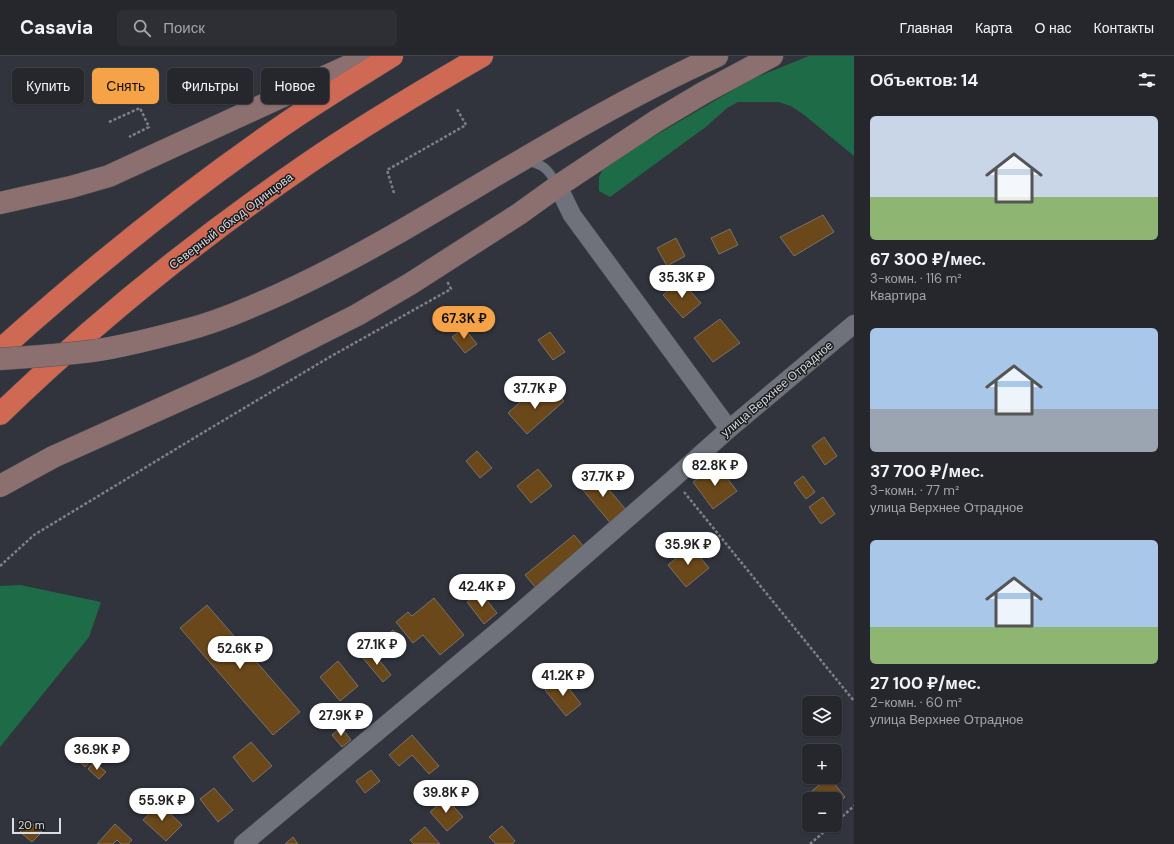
<!DOCTYPE html>
<html lang="ru">
<meta charset="utf-8">
<style>
:root{--surface:#25272d;--page:#2d2f35;--text:#f1f3f6;--muted:#a3a5aa;--line:#424449;--accent:#f5a346}
body{margin:0;font-family:"DM Sans",sans-serif;background:var(--page);color:var(--text);height:100vh;display:flex;flex-direction:column;font-size:15px;white-space:nowrap}
*{box-sizing:border-box;margin:0}
p{font-size:13px;color:var(--muted)}
.icon{flex:none;width:22px;height:22px;fill:none;stroke:currentColor;stroke-width:2;stroke-linecap:round;stroke-linejoin:round}
.map{position:relative;flex:1;overflow:hidden}
.sheet{display:flex;flex-direction:column;background:var(--surface);width:320px}
.sheet>*{flex:none}
.hud{position:absolute;left:12px;top:12px;width:380px;height:36px;display:flex;gap:8px}
.buttons{position:absolute;left:802px;top:640px;display:grid;gap:8px}
.buttons a{display:grid;place-items:center;width:40px;height:40px;border-radius:6px;background:var(--surface);box-shadow:0 1px 3px #0004,0 0 0 1px var(--line);font-size:20px}
.scale{position:absolute;left:12px;bottom:10px;width:49px;box-sizing:border-box;padding-left:4px;border:2px solid #dadce1;border-top:0;font-size:11px;line-height:14px;white-space:nowrap;color:#dadce1;-webkit-text-stroke:3px #1a1c1f;paint-order:stroke}
.price{position:absolute;translate:-50% -34px;padding:0 9px;border-radius:14px;background:#fff;color:#222;font-size:13px;line-height:26px;filter:drop-shadow(0 1px 2px #0008)}
.price::after{content:'';position:absolute;left:50%;top:24px;width:12px;height:9px;margin-left:-6px;background:inherit;clip-path:polygon(0 0,100% 0,50% 100%)}
.price.selected{background:var(--accent);color:#111}
ul{padding:0;list-style:none}
li{display:grid;align-content:center;gap:8px;height:212px;padding:0 16px}
li span{display:grid;place-items:center;height:124px;border-radius:6px;color:#555}
li>.icon{margin-inline-start:auto}
span .icon{width:72px;height:72px;fill:#fffc;stroke-width:1}
li b{font-size:17px}
h2{display:flex;justify-content:space-between;align-items:center;height:48px;padding:0 16px;font-size:17px}
.pill{padding:0 14px;border-radius:6px;background:var(--surface);box-shadow:0 1px 3px #0004,0 0 0 1px var(--line);font-size:14px;line-height:36px}
.pill.selected{background:var(--accent);color:#111}
header{display:flex;align-items:center;gap:24px;box-sizing:border-box;height:56px;padding:0 20px;background:var(--surface);border-bottom:1px solid var(--line)}
header strong{font-size:19px}
nav{display:flex;gap:22px;margin-inline-start:auto;font-size:14px}
.search{width:280px;height:36px;background:var(--page);display:flex;align-items:center;gap:10px;box-sizing:border-box;padding:0 14px;border-radius:6px;color:var(--muted);font-size:15px}
main{display:flex;flex:1;min-height:0}
.map>svg:first-child{display:block}
.forest{fill:#1e6c47}
.building{fill:#6b481a;stroke:#79726a}
.lines{fill:none;stroke-linecap:round;stroke-linejoin:round}
.lane-casing{stroke:#4f5258;stroke-width:10}
.street-casing{stroke:#4f5258;stroke-width:19}
.secondary-casing{stroke:#4f5258;stroke-width:23}
.highway-casing{stroke:#4f5258;stroke-width:23}
.path{stroke:#7d8086;stroke-width:2.5;stroke-dasharray:3 2;stroke-linecap:butt}
.lane{stroke:#6f727b;stroke-width:9}
.street{stroke:#6f727b;stroke-width:18}
.secondary{stroke:#8c6f6f;stroke-width:22}
.highway{stroke:#cf6954;stroke-width:22}
.secondary-bridge-casing{stroke:#4f5258;stroke-width:23;stroke-linecap:butt}
.secondary-bridge{stroke:#8c6f6f;stroke-width:22}
.labels{text-anchor:middle;stroke-width:3;stroke-linejoin:round;paint-order:stroke}
.street-label{font-size:12px;fill:#dadce1;stroke:#1a1c1f}
</style>
<header>
<strong>Casavia</strong>
<div class="search"><svg class="icon" aria-label="search" viewBox="0 0 24 24"><circle cx="10" cy="10" r="6"/><path d="M15 15l6 6"/></svg>Поиск</div>
<nav><a>Главная</a><a>Карта</a><a>О нас</a><a>Контакты</a></nav>
</header>
<main>
<div class="map">
<svg width="854" height="788" viewBox="0 0 854 788">
<rect width="100%" height="100%" fill="#31343c"/>
<path class="forest" d="M809,0H854V100L803,58L791,50L778,46H738L727,52L707,70L610,141L599,135V121L605,109L752,23Z
M20,529L101,546L89,581L0,691V530Z"/>
<path class="building" d="M823,159L834,176L794,200L780,181Z
M730,173L738,189L719,198L711,182Z
M676,182L685,200L667,210L657,192Z
M680,224L701,247L683,262L663,239Z
M720,263L740,287L713,306L694,282Z
M464,272L477,288L465,297L452,281Z
M550,276L565,296L553,304L538,284Z
M552,331L564,345L527,378L508,357L528,339L535,346Z
M824,381L837,400L825,409L812,390Z
M477,395L492,412L480,422L466,405Z
M717,409L737,435L713,453L693,426Z
M538,413L552,430L531,447L517,430Z
M593,415L628,456L612,469L578,428Z
M803,420L815,436L806,443L794,427Z
M823,441L835,458L821,468L809,451Z
M574,479L585,492L536,532L525,519Z
M691,490L709,512L686,531L668,509Z
M480,536L497,557L484,568L467,546Z
M434,542L464,579L440,599L423,579L413,587L396,566L408,556L412,560Z
M207,549L300,656L273,679L180,572Z
M393,574L405,588L393,597L381,584Z
M371,594L391,619L383,626L362,601Z
M338,605L358,630L340,645L320,621Z
M560,621L581,648L566,660L545,634Z
M341,671L351,684L342,691L332,679Z
M412,679L439,710L429,718L412,699L399,710L389,699Z
M251,686L272,710L253,726L233,701Z
M80,692L92,703L85,711L73,700Z
M94,706L106,716L99,723L88,713Z
M371,714L380,725L365,737L356,725Z
M829,721L845,741L835,751V743H810L807,739Z
M214,732L233,754L218,766L200,743Z
M446,742L463,761L447,775L430,756Z
M159,747L182,769L166,785L143,764Z
M29,765L42,776L32,786L20,776Z
M115,768L132,784L128,788H121L117,784L113,788H97Z
M502,770L515,785L512,788H496L489,781Z
M425,771L440,788H414L410,784Z
M293,781L298,788H285Z"/>
<g class="lines">
<defs>
<path id="lane" d="M526,105C545,108 548,114 558,130"/>
<path id="street" d="M558,130L572,159L729,373
M243,788L504,570L673,423L729,373L854,268"/>
<path id="secondary" d="M0,147L71,131L109,120L370,0
M182,275C206,269 230,260 253,250C315,224 373,192 430,158C524,103 617,45 717,0
M0,430L53,401L258,309L357,259L410,228L519,158L558,130L656,65L703,37L772,0"/>
<path id="highway" d="M0,294C89,214 183,138 282,70C318,45 355,23 392,0
M0,358C95,266 198,183 307,108C364,69 423,34 482,0"/>
</defs>
<use href="#lane" class="lane-casing"/>
<use href="#street" class="street-casing"/>
<use href="#secondary" class="secondary-casing"/>
<use href="#highway" class="highway-casing"/>
<path class="path" d="M109,66L140,52L149,71L129,81
M394,137L387,114L466,69L457,53
M684,436L854,645
M0,510L34,479L204,376L328,302L451,233L447,225
M835,767L854,750
M810,788L832,769"/>
<use href="#lane" class="lane"/>
<use href="#street" class="street"/>
<use href="#secondary" class="secondary"/>
<use href="#highway" class="highway"/>
<defs>
<path id="secondary-bridge" d="M0,303C31,301 61,299 92,295C122,291 152,283 182,275"/>
</defs>
<use href="#secondary-bridge" class="secondary-bridge-casing"/>
<use href="#secondary-bridge" class="secondary-bridge"/>
</g>
<g class="labels">
<g class="street-label">
<text transform="translate(231 165) rotate(-37)" y="4">Северный обход Одинцова</text>
<text transform="translate(777 333) rotate(-40)" y="4">улица Верхнее Отрадное</text>
</g>
</g>
</svg>
<div class="buttons">
<a><svg class="icon" aria-label="layers" viewBox="0 0 24 24"><path d="M12 4l9 5-9 5-9-5zM3 14l9 5 9-5"/></svg></a>
<a>+</a>
<a>−</a>
</div>
<div class="scale">20 m</div>
<b class="price" style="left:682px;top:243px">35.3K ₽</b>
<b class="price selected" style="left:464px;top:284px">67.3K ₽</b>
<b class="price" style="left:535px;top:354px">37.7K ₽</b>
<b class="price" style="left:715px;top:431px">82.8K ₽</b>
<b class="price" style="left:603px;top:442px">37.7K ₽</b>
<b class="price" style="left:688px;top:510px">35.9K ₽</b>
<b class="price" style="left:482px;top:552px">42.4K ₽</b>
<b class="price" style="left:377px;top:610px">27.1K ₽</b>
<b class="price" style="left:240px;top:614px">52.6K ₽</b>
<b class="price" style="left:563px;top:641px">41.2K ₽</b>
<b class="price" style="left:341px;top:681px">27.9K ₽</b>
<b class="price" style="left:97px;top:715px">36.9K ₽</b>
<b class="price" style="left:446px;top:758px">39.8K ₽</b>
<b class="price" style="left:162px;top:766px">55.9K ₽</b>
<div class="hud">
<a class="pill">Купить</a>
<a class="pill selected">Снять</a>
<a class="pill">Фильтры</a>
<a class="pill">Новое</a>
</div>
</div>
<section class="sheet">
<h2>Объектов: 14<svg class="icon" aria-label="filters" viewBox="0 0 24 24"><path d="M4 7h16M4 17h16"/><circle cx="9" cy="7" r="2"/><circle cx="15" cy="17" r="2"/></svg></h2>
<ul>
<li><span style="background:linear-gradient(#c9d6e8 65%,#8fb573 0)"><svg class="icon" aria-label="home" viewBox="0 0 24 24"><path d="M3 11l9-7 9 7M6 9v11h12V9"/></svg></span><div><b>67 300 ₽/мес.</b><p>3-комн. · 116 m²</p><p>Квартира</p></div></li>
<li><span style="background:linear-gradient(#a9c7e8 65%,#9aa5b1 0)"><svg class="icon" aria-label="home" viewBox="0 0 24 24"><path d="M3 11l9-7 9 7M6 9v11h12V9"/></svg></span><div><b>37 700 ₽/мес.</b><p>3-комн. · 77 m²</p><p>улица Верхнее Отрадное</p></div></li>
<li><span style="background:linear-gradient(#a9c7e8 70%,#8fb573 0)"><svg class="icon" aria-label="home" viewBox="0 0 24 24"><path d="M3 11l9-7 9 7M6 9v11h12V9"/></svg></span><div><b>27 100 ₽/мес.</b><p>2-комн. · 60 m²</p><p>улица Верхнее Отрадное</p></div></li>
</ul>
</section>
</main>
